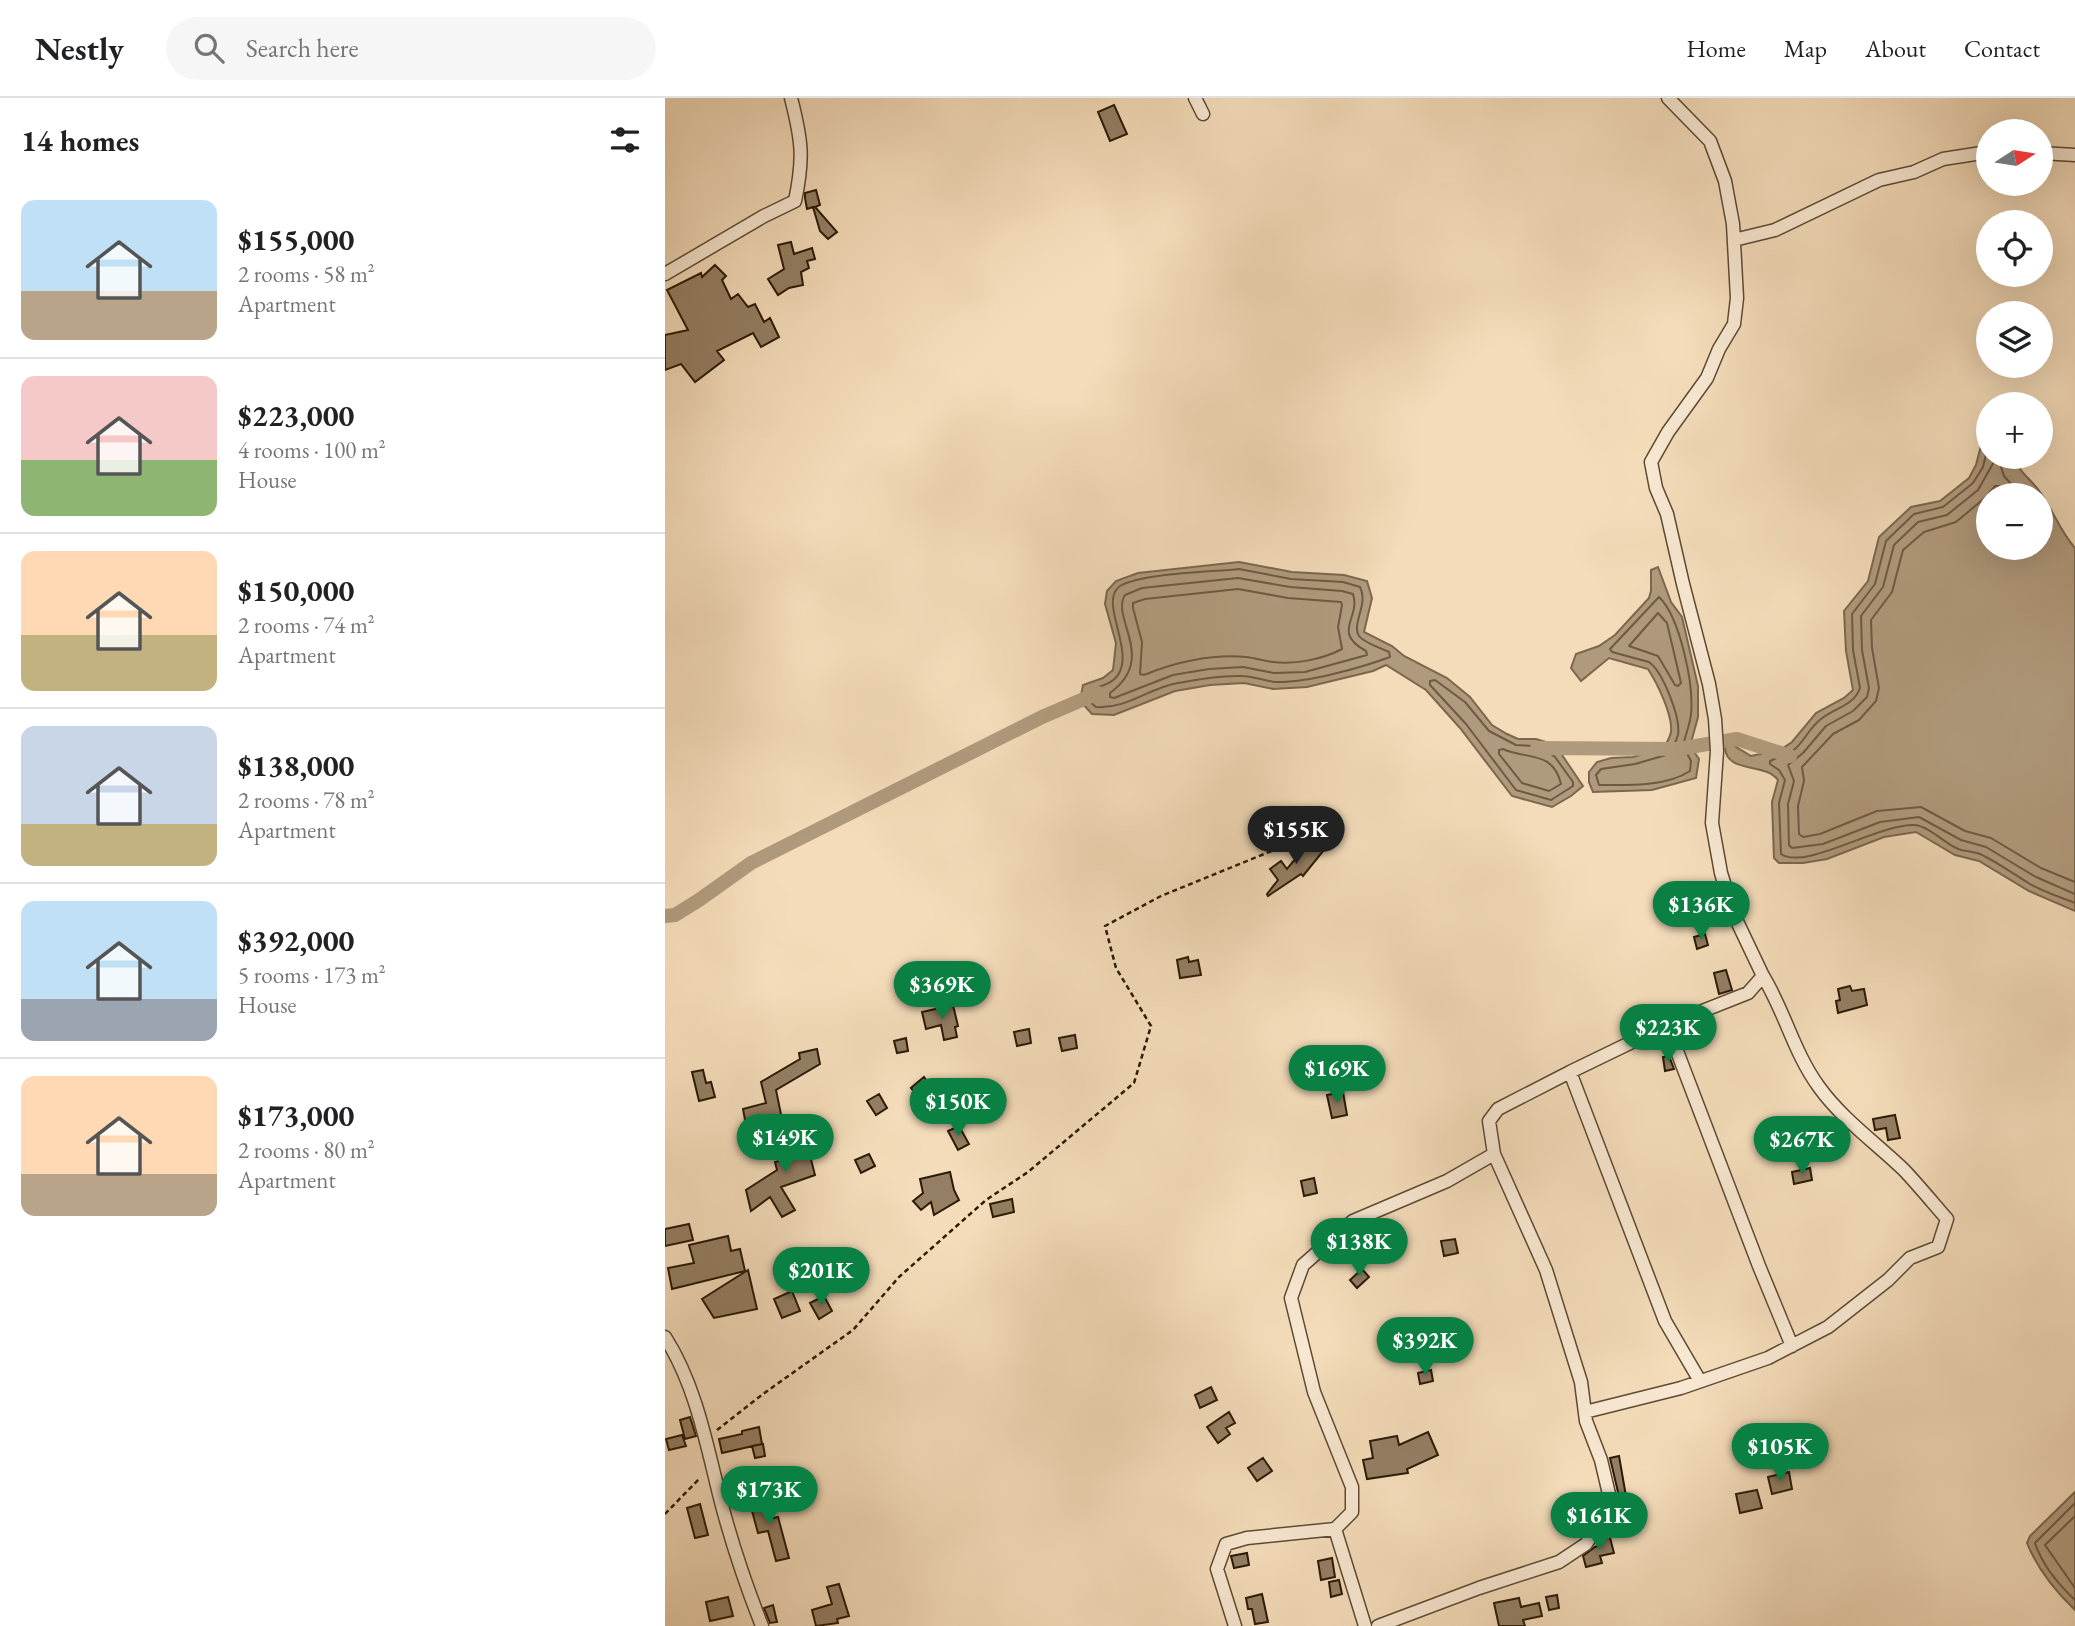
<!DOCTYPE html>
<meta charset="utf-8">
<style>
:root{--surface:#fff;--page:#f6f6f6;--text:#202124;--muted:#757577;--line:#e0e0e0;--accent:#0b8043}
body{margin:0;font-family:"EB Garamond",serif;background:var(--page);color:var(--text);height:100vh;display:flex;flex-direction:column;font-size:26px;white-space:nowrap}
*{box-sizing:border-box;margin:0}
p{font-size:23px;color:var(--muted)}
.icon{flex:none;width:38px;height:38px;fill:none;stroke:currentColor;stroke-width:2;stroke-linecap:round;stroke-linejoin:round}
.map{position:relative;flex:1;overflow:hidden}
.panel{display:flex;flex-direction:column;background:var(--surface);width:665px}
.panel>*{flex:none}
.needle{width:46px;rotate:78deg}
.buttons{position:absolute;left:1311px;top:21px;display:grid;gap:14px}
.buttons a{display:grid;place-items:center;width:77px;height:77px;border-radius:50%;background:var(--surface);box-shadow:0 7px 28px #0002;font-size:35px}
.price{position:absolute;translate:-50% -60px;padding:0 16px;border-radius:24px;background:var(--accent);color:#fff;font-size:23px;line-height:46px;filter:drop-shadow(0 2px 4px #0008)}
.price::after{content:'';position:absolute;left:50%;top:42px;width:21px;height:16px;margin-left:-10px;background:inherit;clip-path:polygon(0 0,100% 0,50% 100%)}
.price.on{background:#222;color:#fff}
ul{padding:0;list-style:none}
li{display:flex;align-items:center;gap:21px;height:175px;padding:0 21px}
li+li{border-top:2px solid var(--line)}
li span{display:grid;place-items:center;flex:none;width:196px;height:140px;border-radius:14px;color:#555}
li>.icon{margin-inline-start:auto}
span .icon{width:84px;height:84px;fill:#fffc;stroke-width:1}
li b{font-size:30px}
h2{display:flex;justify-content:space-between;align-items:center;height:84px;padding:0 21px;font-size:30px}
header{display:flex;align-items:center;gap:42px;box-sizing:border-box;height:98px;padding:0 35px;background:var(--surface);border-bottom:2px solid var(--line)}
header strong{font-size:33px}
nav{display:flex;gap:38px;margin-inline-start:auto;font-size:24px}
.search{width:490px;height:63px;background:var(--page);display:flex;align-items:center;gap:18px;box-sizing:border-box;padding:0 24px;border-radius:38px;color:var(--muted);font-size:26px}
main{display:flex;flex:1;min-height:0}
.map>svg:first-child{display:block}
.water{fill:#b09a7d;stroke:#7b674d;stroke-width:2;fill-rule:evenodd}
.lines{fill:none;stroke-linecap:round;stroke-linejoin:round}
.shore{stroke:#6e5a42;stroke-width:2}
.canal{stroke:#b09a7d;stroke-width:14}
.building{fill:#947f64;stroke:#2b1a06;stroke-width:2}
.street-casing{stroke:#5d4a33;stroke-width:15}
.path{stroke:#2b1a06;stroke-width:2.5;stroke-dasharray:5 3.5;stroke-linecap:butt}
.street{stroke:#f8e8d2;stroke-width:12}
</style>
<header>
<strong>Nestly</strong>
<div class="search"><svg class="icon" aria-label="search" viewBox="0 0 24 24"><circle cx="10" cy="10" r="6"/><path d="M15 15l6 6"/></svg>Search here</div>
<nav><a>Home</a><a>Map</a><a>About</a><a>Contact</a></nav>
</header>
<main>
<section class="panel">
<h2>14 homes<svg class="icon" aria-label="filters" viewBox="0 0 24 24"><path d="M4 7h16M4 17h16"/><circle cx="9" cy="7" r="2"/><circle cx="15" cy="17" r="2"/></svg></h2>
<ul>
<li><span style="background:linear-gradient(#bfe0f5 65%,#b9a48a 0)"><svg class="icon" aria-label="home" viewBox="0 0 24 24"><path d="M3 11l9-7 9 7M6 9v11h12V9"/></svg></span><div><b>$155,000</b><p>2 rooms · 58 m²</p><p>Apartment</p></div></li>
<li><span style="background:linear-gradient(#f6c9c9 60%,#8fb573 0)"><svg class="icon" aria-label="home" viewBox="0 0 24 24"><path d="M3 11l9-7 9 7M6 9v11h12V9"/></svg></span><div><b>$223,000</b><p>4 rooms · 100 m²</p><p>House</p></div></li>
<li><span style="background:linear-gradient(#ffd9b3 60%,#c2b280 0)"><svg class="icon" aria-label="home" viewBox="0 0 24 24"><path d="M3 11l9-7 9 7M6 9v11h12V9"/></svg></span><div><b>$150,000</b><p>2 rooms · 74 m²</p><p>Apartment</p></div></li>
<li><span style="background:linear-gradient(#c9d6e8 70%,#c2b280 0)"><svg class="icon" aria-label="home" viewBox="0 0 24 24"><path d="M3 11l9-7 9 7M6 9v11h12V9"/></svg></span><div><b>$138,000</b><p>2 rooms · 78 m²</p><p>Apartment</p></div></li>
<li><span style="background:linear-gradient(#bfe0f5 70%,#9aa5b1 0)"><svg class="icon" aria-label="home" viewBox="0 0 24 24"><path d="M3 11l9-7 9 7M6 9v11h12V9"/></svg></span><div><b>$392,000</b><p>5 rooms · 173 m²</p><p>House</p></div></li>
<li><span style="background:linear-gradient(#ffd9b3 70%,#b9a48a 0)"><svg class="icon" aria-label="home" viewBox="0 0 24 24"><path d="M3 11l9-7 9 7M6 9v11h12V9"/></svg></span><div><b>$173,000</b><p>2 rooms · 80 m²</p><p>Apartment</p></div></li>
</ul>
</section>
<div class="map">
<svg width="1410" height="1528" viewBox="0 0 1410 1528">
<rect width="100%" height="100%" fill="#f4dcba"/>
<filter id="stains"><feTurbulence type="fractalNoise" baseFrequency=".00286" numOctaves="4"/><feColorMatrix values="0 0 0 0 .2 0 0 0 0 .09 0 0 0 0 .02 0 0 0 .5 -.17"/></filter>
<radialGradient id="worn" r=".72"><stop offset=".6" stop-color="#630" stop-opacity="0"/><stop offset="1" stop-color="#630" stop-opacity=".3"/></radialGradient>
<path class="water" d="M1323,328V359H1350C1353,374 1366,381 1375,394C1388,412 1395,433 1410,450V813L1364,793L1314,763L1290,757L1251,734L1219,739L1162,761L1138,765H1114L1109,760L1107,704L1113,682C1100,664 1062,676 1060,650L1066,646L1086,658L1115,652L1127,644L1151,615L1179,600L1188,592L1181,553L1179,513L1203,483L1214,439L1246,409L1275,403L1304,380L1311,367L1320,332ZM1323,397H1376V450H1323Z
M574,464L627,474L679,477L702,483L707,500L699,534L727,548L739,558L782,580L805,599L827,627L842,636L853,641H871L884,645L895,654L918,688L906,698L887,709L847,698L795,630L761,592L721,567L708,573L642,589L608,591L579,585L545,587L510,593L449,617L427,616L415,603L418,587L438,580L448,572L451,545L440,506L442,493L451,483L473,475Z
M993,469L1006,504L1017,519L1033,588V619L1025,648L1034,661L1031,680L987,692L928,694L924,684V674L932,664L946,660L968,659L999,650C1001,645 1005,640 1006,634C1008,617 992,585 983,571L944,560L916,583L906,570L911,556L934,548L950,537L984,500L986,493V472Z
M1410,1394V1512C1390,1493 1372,1470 1362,1445L1365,1438Z"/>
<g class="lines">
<path class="shore" d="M1323,348L1318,369L1308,385L1278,409L1249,416L1221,443L1210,486L1187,516L1188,552L1195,590C1189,608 1169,610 1156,621C1145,629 1140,642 1130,651C1122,657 1113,659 1105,663V666L1114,672L1120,682L1114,705L1116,756C1140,773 1215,725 1250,727C1265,729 1279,745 1293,751C1301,754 1311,753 1319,758C1335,766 1350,777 1365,786C1379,794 1395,799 1410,805
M1342,397L1334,388H1330L1321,399L1291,424L1259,434L1238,452L1227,494L1206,522L1207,550L1214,590L1211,603L1194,622L1168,636L1137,669L1139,683L1133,708L1134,736L1138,739L1155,736L1212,713L1256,709L1300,733L1326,740L1376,770L1410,784
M1356,397L1339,378L1334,363L1330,362L1313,392L1282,417L1253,424L1229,447L1218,489L1196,518L1197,552L1204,590L1202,599L1188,613L1161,628L1138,655L1123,667L1129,683L1123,706L1124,747L1127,750L1158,746L1215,724L1254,719L1296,742L1321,749L1371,779L1410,796
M574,471L626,481L678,484L695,489C704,506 686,526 694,538C699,545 716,550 724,554L725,559C695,570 642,585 610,584C599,583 588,578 577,578C556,577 534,581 513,585C483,590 463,611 431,609L423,602L425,592C435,588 447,586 453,577C470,552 433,503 455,488C476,475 548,474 574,471Z
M573,480L625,489L677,493L688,496C696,520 666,534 701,553L702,557L640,574L609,575L578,569L544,571L508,577L449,600L445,599V595C493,560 445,520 460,497L477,490Z
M573,491L623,500L676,504L677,507L673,529L677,551C658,561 630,567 608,564C599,563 590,560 581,559C547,556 510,564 479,577L475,576L477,544L468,510V505L480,501Z
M994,499C1015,519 1029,587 1026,616C1025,627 1020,638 1018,648L1026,663L1025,673C1001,689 962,687 934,687L931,677L936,671L970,666L1001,657C1006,652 1011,644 1013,637C1016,620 998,574 984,564L947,554L945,551Z
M993,515L1002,525L1016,585L1013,588L1010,587L993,558L964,548Z
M770,582L800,604L824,633L851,647L870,648L881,652L890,659L908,684V688L886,702L851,692L801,626L765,587V583Z
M838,651C862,662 888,652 896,686L884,693L857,685L834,656V652Z
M1410,1405L1370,1445C1377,1466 1394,1487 1410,1502
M1410,1418L1380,1447L1410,1490"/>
<path class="canal" d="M872,650L1013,651L1072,641L1125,658
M0,818L10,817L34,802L86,765L377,619L433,595"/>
</g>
<path class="building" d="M449,7L462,36L445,43L433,14Z
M151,92L155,107L150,109L172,134L163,141L155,133L148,109L142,111L140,100V95Z
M126,144L129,156L147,150L150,161L142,163L144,170L136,174L138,187L124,190L113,197L103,181L119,171L113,147Z
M50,167L61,178L57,182L66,201L73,196L83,209L90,206L99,224L105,220L114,239L96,249L88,235L52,253L59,262L30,284L16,266L0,272V237L23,232L2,192L36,175L37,179Z
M646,742L659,752L638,778L636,776L603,798L602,796L613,782L605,771L616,763L622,771Z
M1040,836L1043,847L1032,851L1029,839Z
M523,859L524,864L533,862L536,877L515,880L512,862Z
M1061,872L1067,892L1054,896L1049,875Z
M1185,888L1187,893L1199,891L1202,907L1173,915L1171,903L1175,902L1173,891Z
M288,907L293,928L290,929L292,939L279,942L276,927L261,931L257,914Z
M364,931L366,945L352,948L349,934Z
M410,937L412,950L397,953L394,940Z
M241,940L243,953L232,955L229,943Z
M152,951L155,966L111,992L118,1026L105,1029L103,1023L81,1027L78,1011L101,1005L96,984L135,961L134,955Z
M1004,958L1009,971L1000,973L998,959Z
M38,972L41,985L46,984L50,999L34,1003L27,974Z
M259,979L278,1005L265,1015L246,990Z
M678,994L682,1017L667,1020L662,997Z
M214,996L222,1010L211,1017L202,1003Z
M1230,1017L1235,1040L1223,1042L1221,1030L1210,1032L1208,1021Z
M147,1023L150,1036L140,1038L150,1077L116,1089L130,1112L117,1119L105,1099L86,1113L81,1092L112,1072L110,1064L133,1059L127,1027Z
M294,1028L304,1046L293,1052L283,1033Z
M204,1056L210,1068L196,1075L190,1062Z
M1145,1070L1147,1082L1129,1086L1127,1074Z
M285,1074L289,1092L294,1102L269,1117L266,1104L256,1112L248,1103L258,1095L255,1081Z
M649,1080L652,1095L639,1098L636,1083Z
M347,1101L349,1114L328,1119L325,1106Z
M24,1126L28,1142L0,1148V1131Z
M63,1138L66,1153L75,1151L80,1173L7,1191L3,1170L29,1165L24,1147Z
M790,1141L793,1155L779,1158L776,1143Z
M697,1171L704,1179L692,1190L685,1182Z
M83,1172L92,1211L49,1220L37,1201Z
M127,1193L135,1213L117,1220L109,1201Z
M159,1198L167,1213L154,1221L145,1205Z
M766,1272L768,1283L755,1286L753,1275Z
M546,1289L552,1302L535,1310L530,1297Z
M564,1314L570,1325L561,1330L565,1336L553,1345L542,1329Z
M25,1319L31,1338L20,1341L15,1322Z
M94,1329L97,1346L57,1355L54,1341L77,1336V1333Z
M763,1334L773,1357L742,1371L743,1375L702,1381L698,1362L708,1360L705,1343L732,1338L734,1347Z
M17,1337L21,1348L4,1352L1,1341Z
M98,1346L100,1358L90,1360L87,1348Z
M954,1358L962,1404L950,1407L953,1394L945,1360Z
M598,1360L607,1373L592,1383L583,1370Z
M1124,1374L1127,1391L1107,1396L1103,1379Z
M1092,1392L1097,1410L1075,1415L1071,1396Z
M98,1395L104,1421L113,1419L124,1460L111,1463L103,1433L93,1435L83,1398Z
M35,1406L43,1437L30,1440L22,1410Z
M944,1436L949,1455L935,1458L937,1465L921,1469L918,1458L930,1449L935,1447L934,1442L938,1437Z
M582,1455L584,1467L569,1470L566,1458Z
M667,1460L670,1479L656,1482L653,1463Z
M674,1482L677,1496L666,1499L664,1484Z
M174,1486L184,1518L172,1521L173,1525L151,1528L147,1512L167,1506L162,1489Z
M597,1496L603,1524L590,1526L587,1511H583L581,1500Z
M892,1497L894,1510L884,1512L881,1499Z
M63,1499L68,1518L45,1523L41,1504Z
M854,1500L856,1509L874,1505L877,1518L858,1522L860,1528H834L829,1505Z
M108,1507L112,1524L105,1525L99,1510Z"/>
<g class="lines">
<defs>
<path id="street" d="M530,0L538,16
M1376,55L1410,57
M1069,142L1110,132L1214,82L1249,74L1278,61L1323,54
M0,176L99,118L130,103C139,60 137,43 126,0
M1002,927L1094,1168L1127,1248
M905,974L1000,1223L1035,1283
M0,1239C30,1286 41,1343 54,1396C65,1440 80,1485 97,1528
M920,1314L1016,1290L1103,1260L1163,1229L1223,1182L1245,1160L1273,1149L1282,1121C1268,1105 1254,1088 1239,1072C1211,1045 1177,1021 1154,989C1129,955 1120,914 1098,878
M670,1431L700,1528
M570,1528L552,1471L561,1446L582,1440L670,1431L687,1414V1389L649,1294L626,1200L638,1167L688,1123L782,1083L829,1056
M713,1528L814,1490L894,1464L921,1446L937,1422L944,1396L936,1362L921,1323L916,1284L881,1172L829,1056L824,1023L833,1011L905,974L1002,927L1083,895L1098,878L1069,817L1056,775L1047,725L1052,653L1050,621L1044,586L1018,486L1002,416L991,390L986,364L1003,334L1042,280L1054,251L1069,226L1072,200L1068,126L1060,83L1045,43L1003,0"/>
</defs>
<use href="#street" class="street-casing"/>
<path class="path" d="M52,1332L98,1296L188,1232L234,1179L321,1102L363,1074L469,985L486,928L451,870L440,828L496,798L636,741
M0,1416L35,1380"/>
<use href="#street" class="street"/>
</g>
<rect width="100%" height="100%" filter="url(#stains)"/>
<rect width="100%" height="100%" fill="url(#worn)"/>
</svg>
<div class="buttons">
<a><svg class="needle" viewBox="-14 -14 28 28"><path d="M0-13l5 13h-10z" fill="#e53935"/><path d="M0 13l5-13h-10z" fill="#757577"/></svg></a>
<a><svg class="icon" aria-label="locate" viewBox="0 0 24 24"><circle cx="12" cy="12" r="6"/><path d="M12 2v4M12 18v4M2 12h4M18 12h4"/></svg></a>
<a><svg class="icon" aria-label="layers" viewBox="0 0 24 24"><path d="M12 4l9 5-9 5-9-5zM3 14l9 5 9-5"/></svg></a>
<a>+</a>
<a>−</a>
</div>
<b class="price on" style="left:631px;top:768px">$155K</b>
<b class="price" style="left:1036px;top:843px">$136K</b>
<b class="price" style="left:277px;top:923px">$369K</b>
<b class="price" style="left:1003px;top:966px">$223K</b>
<b class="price" style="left:672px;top:1007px">$169K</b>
<b class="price" style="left:293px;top:1040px">$150K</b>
<b class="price" style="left:120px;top:1076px">$149K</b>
<b class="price" style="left:1137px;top:1078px">$267K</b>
<b class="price" style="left:694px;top:1180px">$138K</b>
<b class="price" style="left:156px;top:1209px">$201K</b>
<b class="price" style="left:760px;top:1279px">$392K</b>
<b class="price" style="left:1115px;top:1385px">$105K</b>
<b class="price" style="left:104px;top:1428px">$173K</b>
<b class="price" style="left:934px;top:1454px">$161K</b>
</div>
</main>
